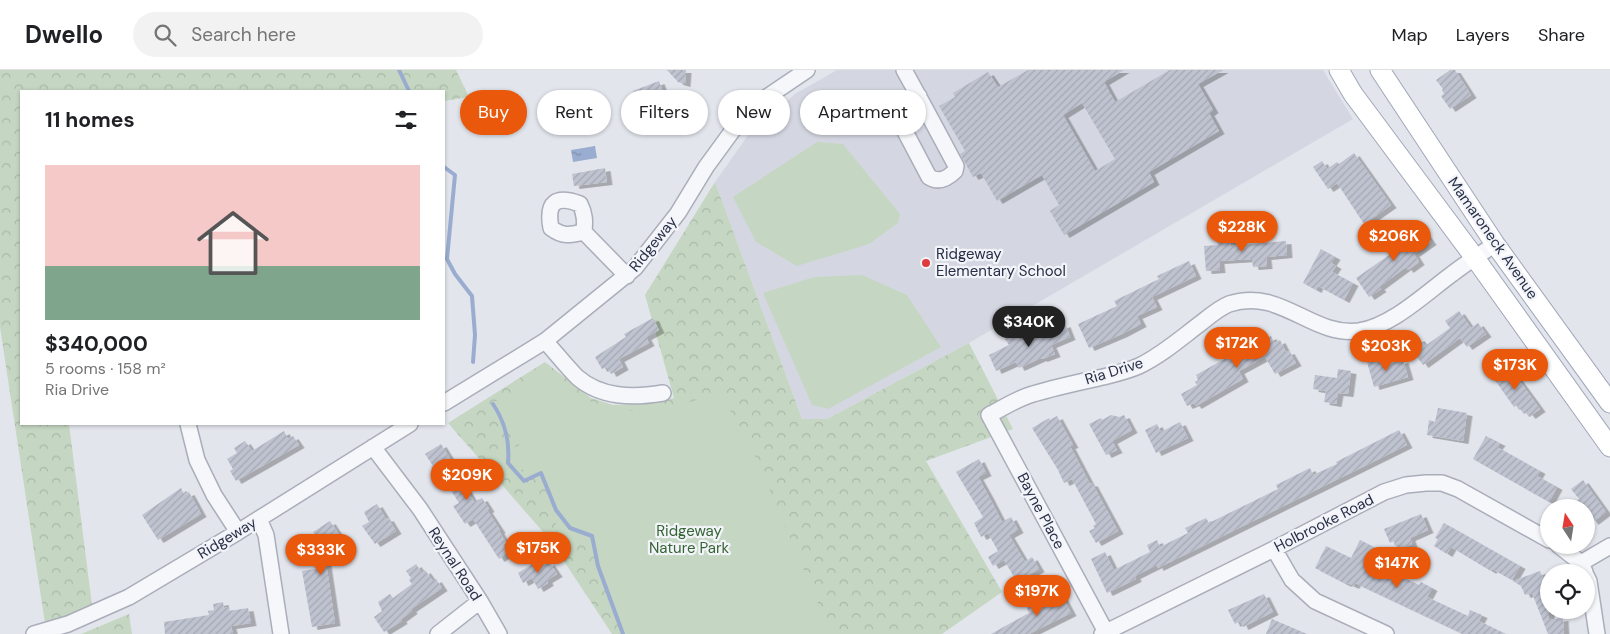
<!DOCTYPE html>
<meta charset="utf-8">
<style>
:root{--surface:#fff;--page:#f2f2f2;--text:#202124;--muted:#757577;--line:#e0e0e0;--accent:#ea580c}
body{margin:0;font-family:"DM Sans",sans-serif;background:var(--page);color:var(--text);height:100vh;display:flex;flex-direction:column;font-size:19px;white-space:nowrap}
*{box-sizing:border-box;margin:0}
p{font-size:16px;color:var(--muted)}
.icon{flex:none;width:28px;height:28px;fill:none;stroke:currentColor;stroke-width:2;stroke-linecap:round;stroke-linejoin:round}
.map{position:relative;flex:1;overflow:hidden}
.details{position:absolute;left:20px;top:20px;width:425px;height:335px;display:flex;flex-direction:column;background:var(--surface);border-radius:0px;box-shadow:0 1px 4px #0004}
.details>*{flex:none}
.top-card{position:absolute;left:460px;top:20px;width:475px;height:45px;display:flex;gap:10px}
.needle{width:32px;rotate:348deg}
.controls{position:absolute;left:1540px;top:429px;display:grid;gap:10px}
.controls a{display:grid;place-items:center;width:55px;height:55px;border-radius:50%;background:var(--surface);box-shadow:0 1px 4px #0004;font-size:25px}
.price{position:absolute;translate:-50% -42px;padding:0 11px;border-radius:18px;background:var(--accent);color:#fff;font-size:16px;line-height:32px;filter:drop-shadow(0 1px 2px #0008)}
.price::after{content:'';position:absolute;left:50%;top:30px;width:15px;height:11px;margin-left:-8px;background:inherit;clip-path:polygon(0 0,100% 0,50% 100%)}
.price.active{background:#222;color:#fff}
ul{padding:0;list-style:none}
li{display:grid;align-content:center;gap:10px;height:265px;padding:0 25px}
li+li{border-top:1px solid var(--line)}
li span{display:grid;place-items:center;height:155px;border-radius:0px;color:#555}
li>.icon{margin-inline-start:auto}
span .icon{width:90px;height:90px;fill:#fffc;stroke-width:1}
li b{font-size:21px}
h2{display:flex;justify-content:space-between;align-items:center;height:60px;padding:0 25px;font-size:21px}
.tag{padding:0 18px;border-radius:22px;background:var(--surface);box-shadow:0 1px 4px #0004;font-size:18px;line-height:45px}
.tag.active{background:var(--accent);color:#fff}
header{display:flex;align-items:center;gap:30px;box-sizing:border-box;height:70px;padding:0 25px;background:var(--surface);border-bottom:1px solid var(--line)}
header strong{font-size:24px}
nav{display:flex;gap:28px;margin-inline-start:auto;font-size:18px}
.search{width:350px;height:45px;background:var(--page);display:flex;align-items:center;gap:12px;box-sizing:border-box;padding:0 18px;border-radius:28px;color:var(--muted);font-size:19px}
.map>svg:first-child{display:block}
.built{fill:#d4d7e1}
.forest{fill:url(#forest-crowns)}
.park{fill:#c5d7c2}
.water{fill:url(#water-ripples)}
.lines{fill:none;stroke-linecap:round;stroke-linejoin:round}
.stream{stroke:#9aadd0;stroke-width:4}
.building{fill:url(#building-hatch);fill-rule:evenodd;filter:url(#shadow)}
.minor-casing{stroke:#aaaeba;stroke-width:18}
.major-casing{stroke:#a0a7b9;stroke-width:21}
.minor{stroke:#f6f7fa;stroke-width:15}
.major{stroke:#fff;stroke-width:19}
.poi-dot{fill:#de3b3d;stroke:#f2f4f9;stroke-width:2}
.labels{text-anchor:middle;stroke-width:4.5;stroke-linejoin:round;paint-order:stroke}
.street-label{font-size:15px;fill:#282f46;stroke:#f2f4f9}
.poi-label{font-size:15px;fill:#282f46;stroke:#f2f4f9;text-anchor:start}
.park-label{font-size:15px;fill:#366434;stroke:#f2f4f9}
</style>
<header>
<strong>Dwello</strong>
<div class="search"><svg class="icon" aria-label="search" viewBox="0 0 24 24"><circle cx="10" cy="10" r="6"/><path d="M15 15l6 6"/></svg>Search here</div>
<nav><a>Map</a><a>Layers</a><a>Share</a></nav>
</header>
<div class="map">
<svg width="1610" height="564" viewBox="0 0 1610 564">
<defs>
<pattern id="forest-crowns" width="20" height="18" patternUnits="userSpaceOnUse" patternTransform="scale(1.25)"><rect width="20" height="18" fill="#c5d7c2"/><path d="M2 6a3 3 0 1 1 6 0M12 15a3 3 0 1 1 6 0" fill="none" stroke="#a9b9a8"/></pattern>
<pattern id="water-ripples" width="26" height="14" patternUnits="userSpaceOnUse" patternTransform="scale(1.25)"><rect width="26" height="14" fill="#9aadd0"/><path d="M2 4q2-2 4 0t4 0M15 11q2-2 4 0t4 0" fill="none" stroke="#7e8dab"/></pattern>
<pattern id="building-hatch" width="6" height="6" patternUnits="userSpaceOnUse" patternTransform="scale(1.25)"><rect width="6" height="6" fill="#bfc3d0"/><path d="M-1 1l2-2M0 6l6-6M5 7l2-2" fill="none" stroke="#a4a8b4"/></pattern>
<filter id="shadow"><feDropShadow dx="5.5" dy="3" stdDeviation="0" flood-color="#0004"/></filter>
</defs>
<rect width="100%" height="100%" fill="#e2e5ec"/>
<path class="built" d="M837,0H1323L1353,49L969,273L827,349H802L715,112L749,64L795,24Z"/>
<path class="forest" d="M0,0H456L469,27L444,31V21H21V354H69L93,543L46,560L0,257Z
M715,112L802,349H827L969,273L1013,359L926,391L1002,522L942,564H612L550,470L448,353L545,292L591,328L613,335L658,333L674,328L645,225Z
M129,544L132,564H81Z"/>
<path class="park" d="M817,72L843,74L900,144L898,153L869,174L797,196L756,172L733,127Z
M862,205L907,225L941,277L828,339L812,335L763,223L814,207Z
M548,301C558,309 567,319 578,326C583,329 590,331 595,333C637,350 678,337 719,322L751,376L831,564H622L595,483L586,460L569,480L552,462L558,449L546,403L523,399L507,408L495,381L519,376L518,361C506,355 496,347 493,333Z"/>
<path class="water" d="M595,76L597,88L573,92L571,80Z"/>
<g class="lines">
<path class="stream" d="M399,0L409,21
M444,97L455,105L447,189L455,204L472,226L475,265L473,292
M493,334C505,352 510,371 508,393L524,411L541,403L556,440L570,458L592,466L598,496L623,564"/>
</g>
<path class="building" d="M667,0H686L685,14L678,12Z
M1028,0H1124L1104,12L1115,32L1170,0H1223L1198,14L1213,40L1209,43L1219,61L1149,102L1154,112L1064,165L1050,141L1059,135L1042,105L997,131L981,103L973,107L960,84L965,81L939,36L955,27L953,23L988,2L998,17ZM1082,33L1115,89L1095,101L1063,45Z
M1450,0H1455L1471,25L1450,39L1441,26L1444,24L1442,20L1443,19L1436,10Z
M659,11L672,47L650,55L644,38L640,40L633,21Z
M1354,83L1391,135L1364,154L1337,113L1328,119L1313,97L1322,91L1327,99L1337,92L1339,94Z
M605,98L607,112L574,116L572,104Z
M1420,156L1431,172L1414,184L1419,192L1408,200L1406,197L1379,217L1381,219L1369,227L1356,208L1405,174L1402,169Z
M1231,167V176L1286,171L1287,185L1266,187L1267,196L1253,197L1252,189L1219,191L1220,200L1206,201L1204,176L1218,175L1217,168Z
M1321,179L1335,187L1331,193L1336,196L1332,202L1353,213L1344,230L1318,216L1316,220L1303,213Z
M1189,191L1196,206L1152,227L1157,237L1137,246L1141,254L1122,264L1089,278L1078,254L1117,236L1114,231L1159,209L1157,206Z
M1459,241L1471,258L1478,253L1486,264L1467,277L1460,268L1423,295L1408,275L1419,268L1425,276L1450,258L1445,251Z
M653,248L659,260L646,267L649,273L619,289L623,297L611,304L607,297L602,299L595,287L626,267L624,264Z
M1065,254L1070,267L1051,275L1055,284L1042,289L1041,288L1019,298L1016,292L996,301L989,285L1009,275L1005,269L1017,263L1020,271L1057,255L1058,257Z
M1271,266L1274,273L1280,270L1286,282L1289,281L1296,293L1275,304L1265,287L1239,301L1243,309L1196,336L1194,333L1187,336L1181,324L1197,315L1195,312L1198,310L1196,305L1235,283L1231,276L1244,269L1248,278Z
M1380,288L1382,294L1384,293L1385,295L1403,290L1408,307L1374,317L1367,292Z
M1508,295L1540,339L1530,346L1527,342L1524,344L1517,335L1514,337L1492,306Z
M1338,299L1351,301L1348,324L1338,323L1336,334L1324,332L1326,321L1313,319L1315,305L1337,308Z
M1438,338L1467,343L1463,371L1427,365L1429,350L1435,352Z
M1111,345L1119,347L1124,345L1132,360L1112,371L1117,380L1106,385L1089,354L1101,348L1102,350Z
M1057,346L1073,375L1070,376L1090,414L1092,413L1118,461L1096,473L1089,461L1095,458L1093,456L1096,454L1072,409L1064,413L1058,400L1032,358L1049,348L1050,350Z
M1180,352L1188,368L1156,383L1145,360L1157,354L1161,362Z
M1399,360L1407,375L1158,498L1157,495L1135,506L1136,509L1107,523L1091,489L1105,482L1114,500L1150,482L1147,475L1157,470L1160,477L1188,463L1185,458L1206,448L1209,453L1278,419L1276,415L1310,398L1313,405L1337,394L1336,392Z
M284,361L288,369L293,366L299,375L236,411L230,401L233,399L227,389L237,383L234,378L245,371L252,381Z
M1486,366L1500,373L1497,377L1540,401L1537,406L1557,417L1549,432L1473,389Z
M441,374L457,400L455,401L474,432L482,428L489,439L487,440L500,460L499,461L506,473L503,475L508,483L499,489L473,449L465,454L453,436L459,433L443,408L440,411L431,397L433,396L425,384Z
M979,389L986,403L978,407L988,425L1002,452L1011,447L1018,460L1009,465L1025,492L1032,487L1039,499L1017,512L1004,490L993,496L988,487L998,481L988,463L981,467L974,453L983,447L956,402Z
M1583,410L1606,442L1593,452L1586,442V438H1568L1579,429L1571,419Z
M181,418L184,424L189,422L201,444L158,470L142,445Z
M377,434L386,449L388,448L396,461L375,474L362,456L369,452L364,442Z
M1421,444L1428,460L1410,468L1412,474L1398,480L1394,471L1390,473L1384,459Z
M330,451L345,474L325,486L335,553L312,557L302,501L321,498L306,475L317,468L313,462Z
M1444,453L1520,496L1512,510L1492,499L1491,501L1451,477L1447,484L1434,476L1438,469L1435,468Z
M1360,470L1374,477L1367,490L1419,515L1421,512L1432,518L1427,527L1468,546L1470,540L1482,545L1479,551L1506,564H1463L1355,513L1354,516L1347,513L1346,514L1315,498L1326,476L1351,488Z
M537,491L541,497L549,492L557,504L547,510L548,513L538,519L532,508L523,513L518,503Z
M416,494L422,503L425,500L433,511L436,509L442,518L411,539L412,541L401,549L402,551L384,562L374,547L382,541L378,532L390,524L393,528L412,514L409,510L411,508L406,501Z
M1540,501L1543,508L1545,507L1549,517V550L1563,548L1564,564H1548L1532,523L1525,525L1521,516L1513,511Z
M1264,524L1273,542L1243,557L1240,551L1235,554L1228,540Z
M1062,526L1071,543L1029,564H991L1029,543L1026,536L1041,528L1045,535Z
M223,532L224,538L229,537V541L248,538L251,553L231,556L233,564H165L164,552L209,545L208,541L214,540L213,534Z
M1272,549L1307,564H1266Z"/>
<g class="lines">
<defs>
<path id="minor" d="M904,0C922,32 939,64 956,96L955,101C947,109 939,113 929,107L899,50L898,45L903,37L919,26
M584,162C585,151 585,144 580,134C556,125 546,132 551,158C563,167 570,165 584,162L627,206
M545,271C556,283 566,296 577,307C601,328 633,328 663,323
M444,333L545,271L635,198L678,143L706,97L733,60L767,27L807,0
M188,354L197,390L214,425L238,462
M373,377L420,439L480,531L499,564
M259,449L266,465L281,564
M1558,475L1581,493L1585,502
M1274,479L1292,510L1315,531L1386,564
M1581,493L1610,476
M1586,505L1589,511L1597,564
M34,564L68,554L129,527L238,462L410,354
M438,564L480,531
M1102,564L1274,479L1384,422L1406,415L1426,413H1442L1458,419L1549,470
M1107,564L989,345C1003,338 1018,328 1033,324C1056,317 1080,312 1103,307C1115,304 1128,301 1139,296C1162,285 1181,268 1201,253C1210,246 1219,238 1229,234C1281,217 1311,267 1359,261C1392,256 1426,223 1452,204C1466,193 1481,184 1495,174"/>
<path id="major" d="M1339,0L1353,24L1475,188L1610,377
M1380,0L1495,174L1610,333"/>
</defs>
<use href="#minor" class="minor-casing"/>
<use href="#major" class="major-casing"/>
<use href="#minor" class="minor"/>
<use href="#major" class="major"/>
</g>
<circle class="poi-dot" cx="926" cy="193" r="5"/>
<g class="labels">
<g class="street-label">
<text transform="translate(1493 168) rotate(55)" y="5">Mamaroneck Avenue</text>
<text transform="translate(653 174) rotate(-51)" y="5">Ridgeway</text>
<text transform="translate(1114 301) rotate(-17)" y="5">Ria Drive</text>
<text transform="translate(1041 441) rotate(62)" y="5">Bayne Place</text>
<text transform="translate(1324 453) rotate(-27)" y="5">Holbrooke Road</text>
<text transform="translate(227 468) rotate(-31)" y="5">Ridgeway</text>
<text transform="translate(455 494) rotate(57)" y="5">Reynal Road</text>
</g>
<g class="poi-label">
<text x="936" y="189">Ridgeway<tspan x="936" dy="17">Elementary School</tspan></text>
</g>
<g class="park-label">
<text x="689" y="466">Ridgeway<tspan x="689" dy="17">Nature Park</tspan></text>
</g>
</g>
</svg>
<div class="controls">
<a><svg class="needle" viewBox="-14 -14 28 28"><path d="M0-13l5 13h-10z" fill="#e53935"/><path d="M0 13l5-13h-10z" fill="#757577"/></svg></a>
<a><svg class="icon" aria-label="locate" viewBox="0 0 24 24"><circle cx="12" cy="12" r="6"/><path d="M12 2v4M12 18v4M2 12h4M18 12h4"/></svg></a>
</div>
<b class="price" style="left:1242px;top:183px">$228K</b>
<b class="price" style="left:1394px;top:192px">$206K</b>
<b class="price active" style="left:1029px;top:278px">$340K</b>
<b class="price" style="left:1237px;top:299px">$172K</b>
<b class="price" style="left:1386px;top:302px">$203K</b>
<b class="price" style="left:1515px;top:321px">$173K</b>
<b class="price" style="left:467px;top:431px">$209K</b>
<b class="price" style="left:538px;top:504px">$175K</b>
<b class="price" style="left:321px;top:506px">$333K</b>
<b class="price" style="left:1397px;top:519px">$147K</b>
<b class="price" style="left:1037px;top:547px">$197K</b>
<div class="top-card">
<a class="tag active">Buy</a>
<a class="tag">Rent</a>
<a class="tag">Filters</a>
<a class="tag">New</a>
<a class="tag">Apartment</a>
</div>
<section class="details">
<h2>11 homes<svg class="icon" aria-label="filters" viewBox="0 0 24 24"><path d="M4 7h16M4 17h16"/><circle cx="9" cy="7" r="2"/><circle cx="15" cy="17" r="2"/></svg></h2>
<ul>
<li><span style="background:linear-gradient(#f6c9c9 65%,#7fa58c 0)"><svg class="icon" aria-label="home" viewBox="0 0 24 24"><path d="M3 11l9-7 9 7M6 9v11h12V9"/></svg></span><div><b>$340,000</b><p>5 rooms · 158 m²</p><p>Ria Drive</p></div></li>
</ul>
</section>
</div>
